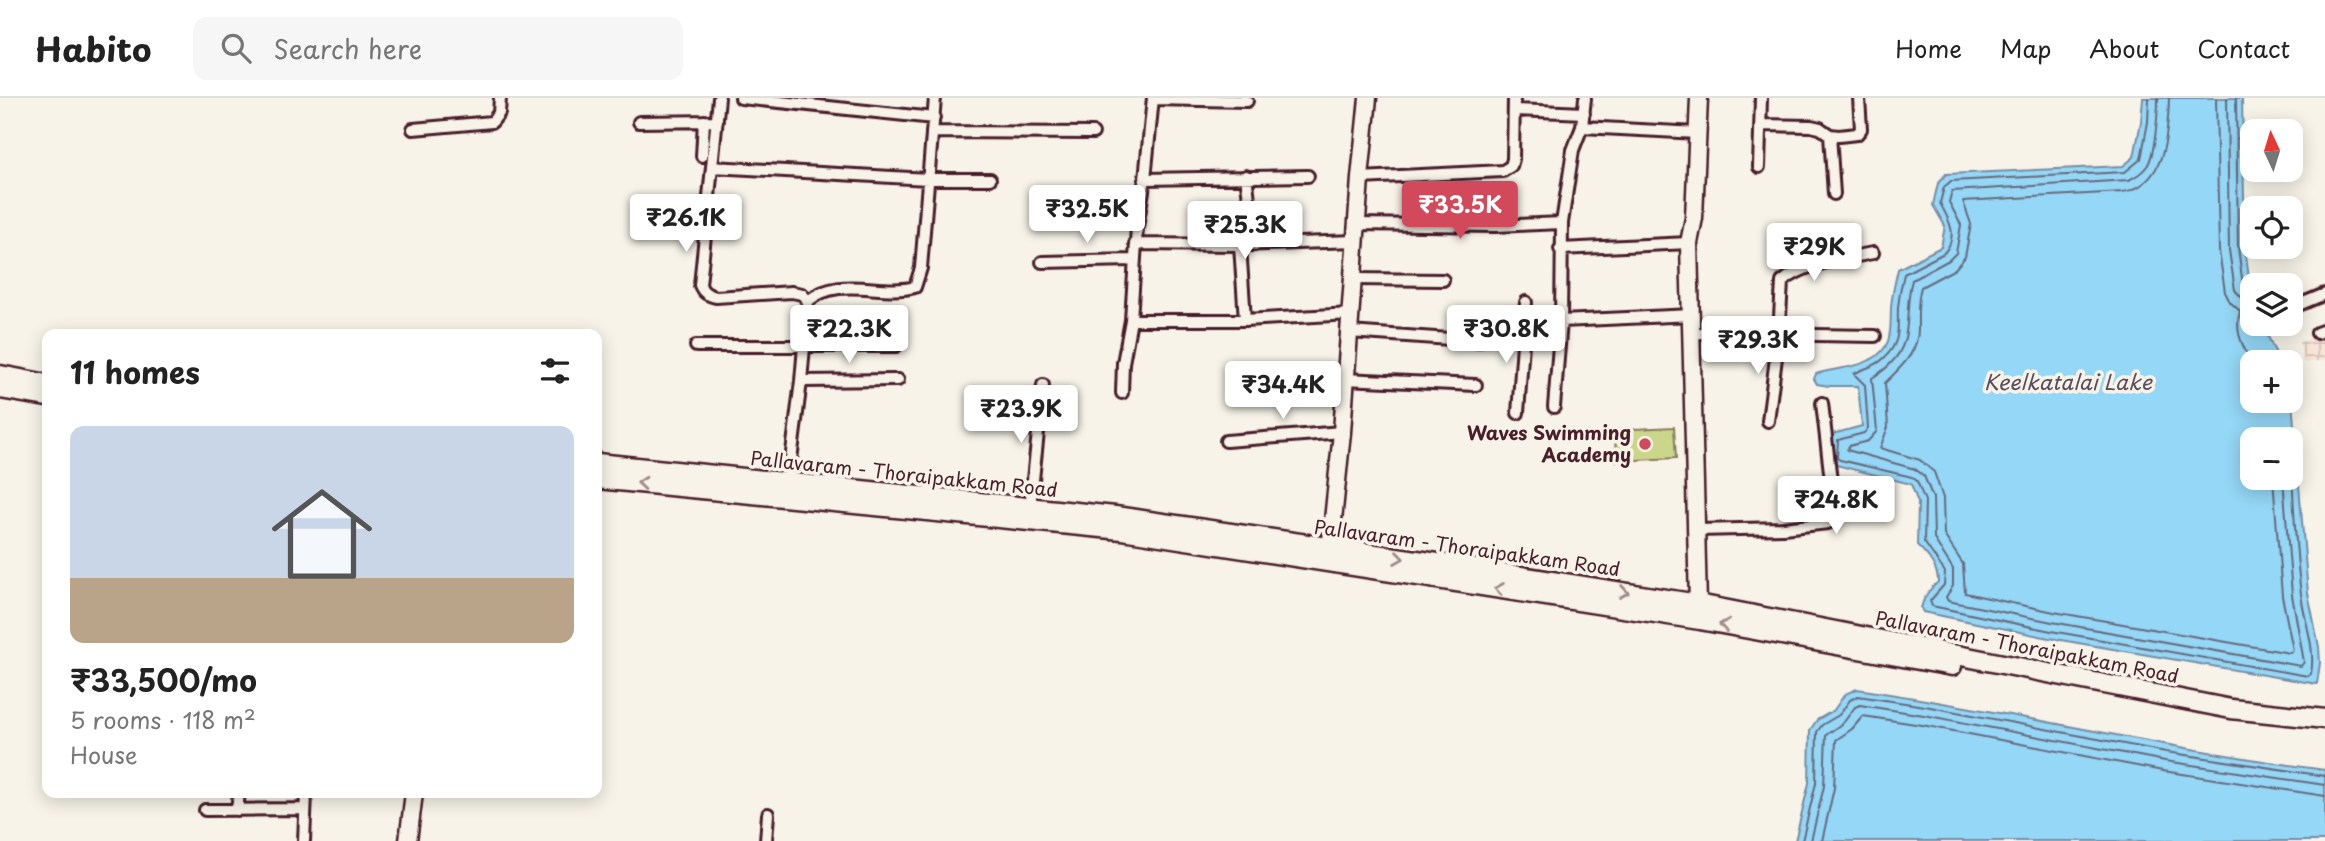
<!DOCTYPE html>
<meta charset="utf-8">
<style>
:root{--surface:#fff;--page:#f6f6f6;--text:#222;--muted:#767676;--line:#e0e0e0;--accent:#d1495b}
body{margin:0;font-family:"Playpen Sans",sans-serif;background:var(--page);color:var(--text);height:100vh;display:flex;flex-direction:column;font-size:26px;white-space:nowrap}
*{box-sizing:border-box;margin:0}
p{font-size:23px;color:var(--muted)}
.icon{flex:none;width:38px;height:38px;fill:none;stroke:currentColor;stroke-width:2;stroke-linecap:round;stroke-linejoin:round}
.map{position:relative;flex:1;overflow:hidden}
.drawer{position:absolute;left:42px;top:231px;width:560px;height:469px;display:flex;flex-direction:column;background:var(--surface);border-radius:14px;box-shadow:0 4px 18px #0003}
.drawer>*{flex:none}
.needle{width:46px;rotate:356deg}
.tools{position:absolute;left:2240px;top:21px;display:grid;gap:14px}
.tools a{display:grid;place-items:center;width:63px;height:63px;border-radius:14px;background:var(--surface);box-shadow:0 4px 18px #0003;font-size:35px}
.price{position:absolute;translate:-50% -60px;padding:0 16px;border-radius:7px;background:#fff;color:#222;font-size:23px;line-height:46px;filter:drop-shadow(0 2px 4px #0008)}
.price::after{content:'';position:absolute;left:50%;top:42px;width:21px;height:16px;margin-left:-10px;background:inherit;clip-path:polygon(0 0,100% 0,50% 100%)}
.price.selected{background:var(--accent);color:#fff}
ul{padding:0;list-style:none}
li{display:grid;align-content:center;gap:14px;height:371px;padding:0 28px}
li span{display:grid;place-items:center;height:217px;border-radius:14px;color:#555}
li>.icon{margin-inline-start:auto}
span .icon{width:126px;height:126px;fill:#fffc;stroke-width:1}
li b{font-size:30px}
h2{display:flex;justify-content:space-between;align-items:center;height:84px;padding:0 28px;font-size:30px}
header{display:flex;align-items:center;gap:42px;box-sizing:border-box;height:98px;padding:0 35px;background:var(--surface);border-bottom:2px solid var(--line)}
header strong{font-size:33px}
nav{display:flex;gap:38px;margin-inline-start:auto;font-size:24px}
.search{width:490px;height:63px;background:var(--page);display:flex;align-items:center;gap:18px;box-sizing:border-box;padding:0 24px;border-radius:14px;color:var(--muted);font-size:26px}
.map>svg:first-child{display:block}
.industrial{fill:url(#industrial-grid)}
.garden{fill:#cad78b;stroke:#8a7b5b;stroke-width:2}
.water{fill:#94d7f6;stroke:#768da5;stroke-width:2;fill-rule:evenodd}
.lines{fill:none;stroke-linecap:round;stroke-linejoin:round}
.shore{stroke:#68697c;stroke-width:2}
.street-casing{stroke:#4a1f2b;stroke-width:16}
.secondary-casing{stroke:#4a1f2b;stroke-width:21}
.primary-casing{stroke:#4a1f2b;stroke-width:23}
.street{stroke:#f7f3e8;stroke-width:10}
.secondary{stroke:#f7f3e8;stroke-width:16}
.primary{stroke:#f7f3e8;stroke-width:18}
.oneway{stroke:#a0898a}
.poi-dot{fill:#d1495b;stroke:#f7f3e8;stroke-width:2.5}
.labels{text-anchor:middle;stroke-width:7;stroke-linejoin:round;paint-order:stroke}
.poi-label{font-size:19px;font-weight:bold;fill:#4a1f2b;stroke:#f7f3e8;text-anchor:end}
.street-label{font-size:19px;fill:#4a1f2b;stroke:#f7f3e8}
.water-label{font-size:21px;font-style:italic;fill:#5c4d5e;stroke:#f7f3e8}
</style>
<header>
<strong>Habito</strong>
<div class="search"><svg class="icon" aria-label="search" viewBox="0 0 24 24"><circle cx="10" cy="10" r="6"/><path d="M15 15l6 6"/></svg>Search here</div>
<nav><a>Home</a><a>Map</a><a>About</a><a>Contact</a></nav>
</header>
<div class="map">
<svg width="2325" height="743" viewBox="0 0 2325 743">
<defs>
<pattern id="industrial-grid" width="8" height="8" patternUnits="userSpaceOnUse" patternTransform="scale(1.75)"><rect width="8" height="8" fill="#f8e3d7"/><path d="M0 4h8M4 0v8" fill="none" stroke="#d6c2b9"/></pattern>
</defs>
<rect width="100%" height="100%" fill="#f7f3e8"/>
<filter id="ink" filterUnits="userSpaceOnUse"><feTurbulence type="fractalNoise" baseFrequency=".0143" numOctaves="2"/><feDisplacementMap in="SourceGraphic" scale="14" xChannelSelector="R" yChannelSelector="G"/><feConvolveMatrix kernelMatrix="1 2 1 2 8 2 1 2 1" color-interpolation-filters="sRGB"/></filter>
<g filter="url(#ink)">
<path class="industrial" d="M2323,238L2325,262L2304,265L2299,244Z"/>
<path class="garden" d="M1674,329L1676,360L1616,363L1615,332Z"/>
<path class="water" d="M2143,0H2242L2245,149L2252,203V226H2262L2280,264H2252V303H2291V291L2308,495L2319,549L2320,565L2317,586L2049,540L1923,514L1921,510C1924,498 1929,492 1938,484C1938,470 1928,457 1917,447L1918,405L1911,386L1832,366L1829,337L1862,328L1858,288H1829L1817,286L1814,281L1816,276C1833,270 1854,271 1870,262C1894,250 1890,231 1891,209C1892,196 1895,184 1898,171L1941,149L1945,128L1933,107L1938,85L1946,76L2123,68L2134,59L2141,24ZM2252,341H2291V380H2252Z
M1857,591C2014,614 2168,651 2325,672V743H1795L1809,685L1810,632L1817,622L1834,612L1845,596Z"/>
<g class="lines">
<path class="shore" d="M2149,0L2148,24L2141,61L2125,74L1951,83L1944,89L1940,105C1949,122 1959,138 1944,155L1904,176C1901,187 1899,198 1898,209C1897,231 1902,244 1883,261C1875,269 1863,270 1854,276L1865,287L1868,330L1864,335L1838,342L1837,360L1840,362L1912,379L1917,383L1925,403L1924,444L1945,474L1944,487L1930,503L1932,508L2051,533L2308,578L2311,576C2316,549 2304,523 2301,496C2295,451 2294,405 2291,360
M2158,0C2158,15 2155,57 2147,68C2143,74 2135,79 2129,82L1952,93L1949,104L1961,127L1956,155L1949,162L1912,182C1903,212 1915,243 1890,266C1885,272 1878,276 1872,280L1877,333L1868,343L1849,348L1847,352L1915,371L1924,378L1933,400L1934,441L1953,471V488L1946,499L1948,503L2052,524L2301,568L2304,564L2292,497L2283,380
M2169,0C2168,35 2166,87 2123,94L1963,103L1971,126L1965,159L1955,171L1921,189C1917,202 1918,215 1918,229C1919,254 1901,269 1885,285L1888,329L1880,350L1920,362L1934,374L1943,400L1944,437L1963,466L1965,495L2054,514L2290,555L2293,552L2282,498L2273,380
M2216,0L2219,153L2225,194L2230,204L2240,213C2234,235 2243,247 2252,267
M2227,0L2229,152L2235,192L2242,200L2252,203
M2236,0L2238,149L2243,188L2247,193L2252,194
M1802,743L1816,685L1817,634L1822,627L1839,617L1850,602L1858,598L1925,608L2166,654L2325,678
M1811,743L1824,688L1826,637L1844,624L1855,609L1860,607L1924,617L2165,663L2325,687
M1822,743L1834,690L1836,642L1852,631L1863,618L1922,627L2163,673L2325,698"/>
<defs>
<path id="street" d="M719,0L700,187C703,195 708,197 716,199L792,194L802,196L808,203L801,283L788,386
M741,0L934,20
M1153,1L1247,3
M1514,12L1584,15
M639,24L717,23
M1760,27L1811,28L1820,30L1830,37L1839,38L1857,36L1861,31L1859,0
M1582,29L1698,35
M413,31L492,24L499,15L500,0
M932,34L1093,35
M1830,37L1834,96
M702,58L704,23
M712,69L928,81H990
M1759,69L1761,0
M1246,78L1255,147
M1360,80L1503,73L1511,68L1513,61L1514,0
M1145,81L1308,78
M1051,97L1142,94
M1357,126L1495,128L1562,125
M1135,146L1240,147L1355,143
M1240,147L1245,222
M1560,151L1689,145
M1042,164L1134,162
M1354,181L1443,182
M808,203C839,177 880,198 915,189L921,170L935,0
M2291,210L2325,196
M1131,222H1245L1351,216
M1525,222L1561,223L1693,217
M1349,234L1479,243
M1693,235L1875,238
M2317,235L2325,232
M696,248H896
M1344,281L1476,287
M801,283L898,282
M1122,295L1123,265L1131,222L1137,129L1145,81L1153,0
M1554,309L1561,223L1562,125L1573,52L1582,29L1585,0
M1518,315L1526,204
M1768,323L1779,236L1782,184C1806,164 1843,161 1873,155
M1226,343L1342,334
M1030,410L1043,287
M1697,432L1783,430L1828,425L1832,419L1834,409L1822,305
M205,712L305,711
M237,712L239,695
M304,743L306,695
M766,743L768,716"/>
<path id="secondary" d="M1329,462L1342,334L1360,80L1368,0
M1698,506L1689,145L1694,120L1699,0
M408,743L414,695"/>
<path id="primary" d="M0,277L47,286
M0,291L47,299
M597,365L1115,418L1451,467L1698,506L2231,611L2325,621
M597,381L1122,432L1700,522L1952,568"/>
</defs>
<use href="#street" class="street-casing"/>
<use href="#secondary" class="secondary-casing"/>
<use href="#primary" class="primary-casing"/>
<use href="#street" class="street"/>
<use href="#secondary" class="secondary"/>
<use href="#primary" class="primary"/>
</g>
<defs><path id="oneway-chevron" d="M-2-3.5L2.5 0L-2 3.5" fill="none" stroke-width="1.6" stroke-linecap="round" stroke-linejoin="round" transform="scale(1.75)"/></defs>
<g class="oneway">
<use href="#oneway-chevron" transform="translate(642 385) rotate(-175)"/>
<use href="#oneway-chevron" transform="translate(1399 460) rotate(8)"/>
<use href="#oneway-chevron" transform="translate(1499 491) rotate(-171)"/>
<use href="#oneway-chevron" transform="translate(1624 494) rotate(9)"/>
<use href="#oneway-chevron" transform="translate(1724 527) rotate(-170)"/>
</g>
</g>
<circle class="poi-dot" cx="1645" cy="346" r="7"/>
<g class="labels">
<g class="poi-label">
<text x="1631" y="342">Waves Swimming<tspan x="1631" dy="22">Academy</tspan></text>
</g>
<g class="street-label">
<text transform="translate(904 376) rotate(6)" y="7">Pallavaram - Thoraipakkam Road</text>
<text transform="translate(1467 450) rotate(8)" y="7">Pallavaram - Thoraipakkam Road</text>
<text transform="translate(2027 549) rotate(11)" y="7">Pallavaram - Thoraipakkam Road</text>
</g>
<g class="water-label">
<text x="2068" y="292">Keelkatalai Lake</text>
</g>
</g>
</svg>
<div class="tools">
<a><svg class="needle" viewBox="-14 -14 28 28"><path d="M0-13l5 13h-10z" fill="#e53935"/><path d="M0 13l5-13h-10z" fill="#767676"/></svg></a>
<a><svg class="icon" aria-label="locate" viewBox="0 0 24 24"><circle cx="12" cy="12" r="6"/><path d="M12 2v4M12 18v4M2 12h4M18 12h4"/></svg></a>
<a><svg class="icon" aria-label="layers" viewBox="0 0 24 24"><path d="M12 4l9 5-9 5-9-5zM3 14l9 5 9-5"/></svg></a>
<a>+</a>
<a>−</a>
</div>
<b class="price selected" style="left:1460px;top:143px">₹33.5K</b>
<b class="price" style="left:1087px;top:147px">₹32.5K</b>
<b class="price" style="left:686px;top:156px">₹26.1K</b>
<b class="price" style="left:1245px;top:163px">₹25.3K</b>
<b class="price" style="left:1814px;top:185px">₹29K</b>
<b class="price" style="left:849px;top:267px">₹22.3K</b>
<b class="price" style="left:1506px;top:267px">₹30.8K</b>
<b class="price" style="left:1758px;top:278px">₹29.3K</b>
<b class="price" style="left:1283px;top:323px">₹34.4K</b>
<b class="price" style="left:1021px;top:347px">₹23.9K</b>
<b class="price" style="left:1836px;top:438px">₹24.8K</b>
<section class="drawer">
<h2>11 homes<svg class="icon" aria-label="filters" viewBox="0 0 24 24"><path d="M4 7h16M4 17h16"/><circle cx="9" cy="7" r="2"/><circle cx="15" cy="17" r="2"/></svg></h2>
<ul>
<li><span style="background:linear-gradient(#c9d6e8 70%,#b9a48a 0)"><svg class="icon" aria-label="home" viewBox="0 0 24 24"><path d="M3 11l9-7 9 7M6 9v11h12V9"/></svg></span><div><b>₹33,500/mo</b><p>5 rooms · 118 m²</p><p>House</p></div></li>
</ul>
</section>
</div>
